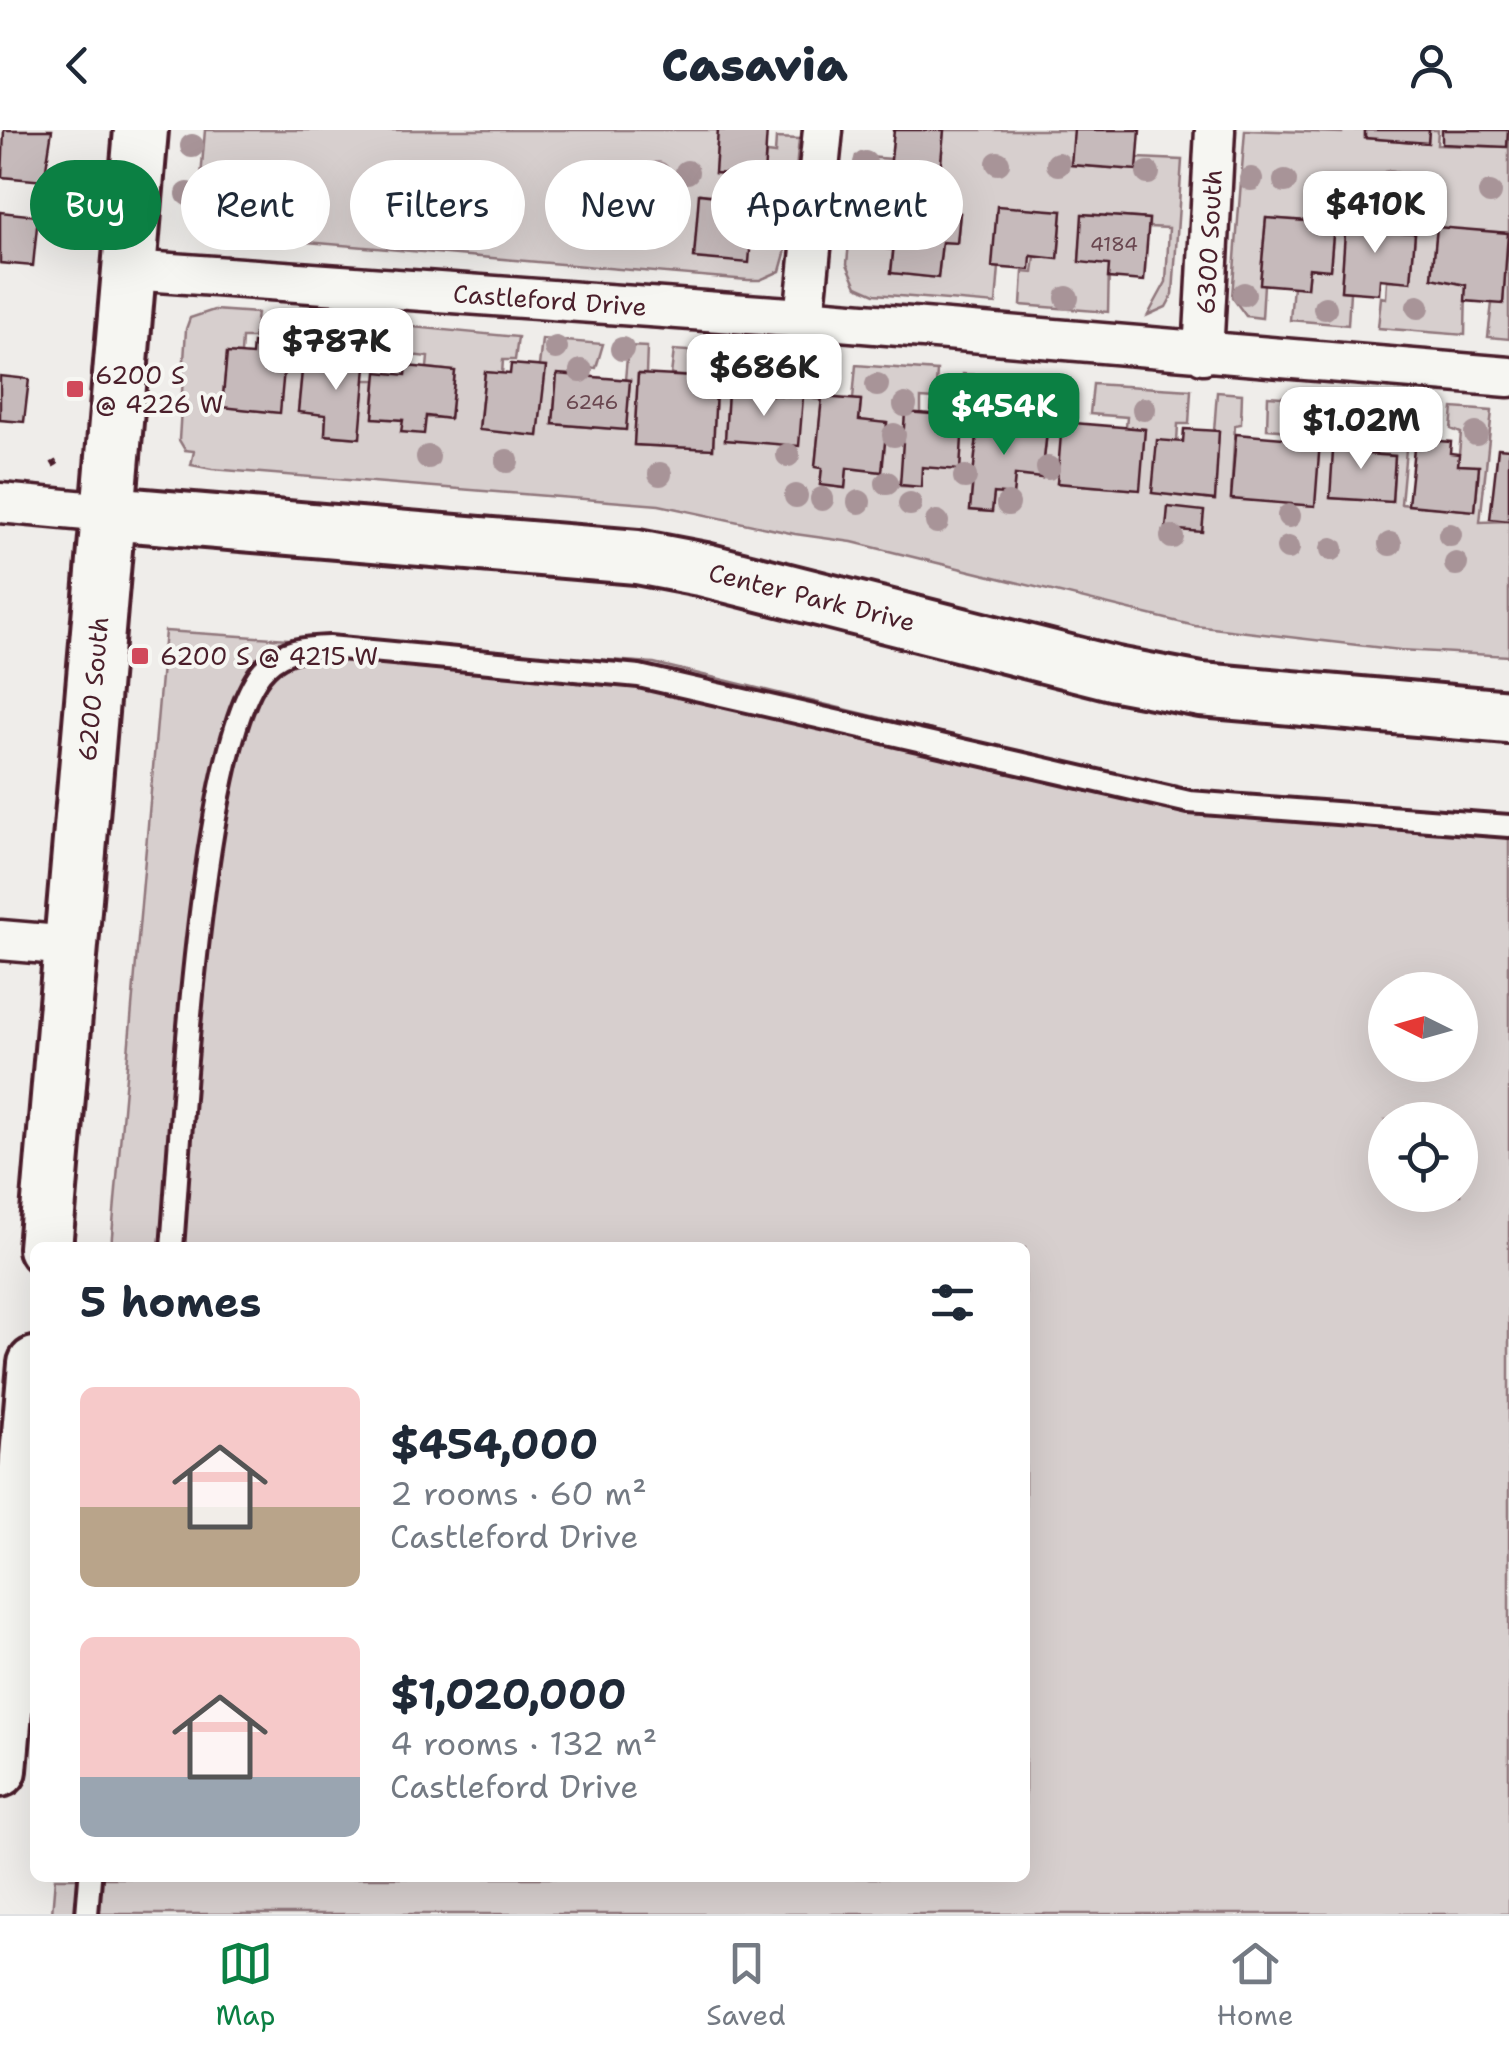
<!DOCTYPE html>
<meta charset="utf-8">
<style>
:root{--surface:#fff;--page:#f6f6f7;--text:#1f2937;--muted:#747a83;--line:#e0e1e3;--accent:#0b8043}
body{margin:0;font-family:"Shantell Sans",sans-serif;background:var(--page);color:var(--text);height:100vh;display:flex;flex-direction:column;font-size:38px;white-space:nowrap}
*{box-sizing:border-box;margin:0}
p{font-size:32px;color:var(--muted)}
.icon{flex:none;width:55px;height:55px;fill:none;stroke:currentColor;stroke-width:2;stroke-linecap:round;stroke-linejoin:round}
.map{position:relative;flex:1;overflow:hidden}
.side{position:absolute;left:30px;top:1112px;width:1000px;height:640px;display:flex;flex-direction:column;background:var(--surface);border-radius:15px;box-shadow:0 10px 40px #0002}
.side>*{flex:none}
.top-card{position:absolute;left:30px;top:30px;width:1000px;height:90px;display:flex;gap:20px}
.needle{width:65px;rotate:275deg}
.controls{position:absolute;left:1368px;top:842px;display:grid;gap:20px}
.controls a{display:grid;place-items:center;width:110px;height:110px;border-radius:50%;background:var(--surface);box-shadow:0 10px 40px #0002;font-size:50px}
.price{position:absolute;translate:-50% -85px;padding:0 22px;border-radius:20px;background:#fff;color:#222;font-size:32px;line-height:65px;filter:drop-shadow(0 2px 5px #0008)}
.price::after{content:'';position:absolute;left:50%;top:60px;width:30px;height:22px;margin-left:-15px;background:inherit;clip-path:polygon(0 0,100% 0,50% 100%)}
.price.current{background:var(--accent);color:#fff}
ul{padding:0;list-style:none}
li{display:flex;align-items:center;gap:30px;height:250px;padding:0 50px}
li span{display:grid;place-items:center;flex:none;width:280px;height:200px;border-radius:15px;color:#555}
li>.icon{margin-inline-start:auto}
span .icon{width:120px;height:120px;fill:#fffc;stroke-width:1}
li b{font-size:42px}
h2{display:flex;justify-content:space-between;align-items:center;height:120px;padding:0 50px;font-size:42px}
.chip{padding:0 35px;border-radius:45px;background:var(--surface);box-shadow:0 10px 40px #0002;font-size:35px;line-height:90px}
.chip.current{background:var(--accent);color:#fff}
header{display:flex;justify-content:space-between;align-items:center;height:130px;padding:0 50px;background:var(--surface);font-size:45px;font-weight:800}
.menu{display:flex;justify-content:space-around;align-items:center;height:140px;border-top:2px solid var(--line);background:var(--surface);font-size:28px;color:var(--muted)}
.menu a{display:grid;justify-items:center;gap:5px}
.menu .current{color:var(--accent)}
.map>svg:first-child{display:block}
.green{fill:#d7cfce;stroke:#90777c;stroke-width:2.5;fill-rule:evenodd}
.building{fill:#c6babb;stroke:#4a1f2b;stroke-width:2.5}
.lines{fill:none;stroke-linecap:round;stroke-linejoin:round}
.lane-casing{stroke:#4a1f2b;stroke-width:28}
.street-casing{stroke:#4a1f2b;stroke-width:45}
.secondary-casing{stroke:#4a1f2b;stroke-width:60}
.path{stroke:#4a1f2b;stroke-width:6;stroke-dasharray:8 8;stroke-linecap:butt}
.lane{stroke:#f6f6f2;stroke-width:20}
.street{stroke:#f6f6f2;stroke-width:38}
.secondary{stroke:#f6f6f2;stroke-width:52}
.tree{fill:#a89498}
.poi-dot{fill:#d1495b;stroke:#f6f6f2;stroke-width:4}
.labels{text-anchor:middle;stroke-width:8;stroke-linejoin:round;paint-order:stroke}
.number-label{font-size:20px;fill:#69464f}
.street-label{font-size:25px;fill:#4a1f2b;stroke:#f6f6f2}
.poi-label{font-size:25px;fill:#4a1f2b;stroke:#f6f6f2;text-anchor:start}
</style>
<header><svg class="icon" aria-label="back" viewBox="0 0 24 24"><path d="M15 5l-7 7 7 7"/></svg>Casavia<svg class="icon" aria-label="person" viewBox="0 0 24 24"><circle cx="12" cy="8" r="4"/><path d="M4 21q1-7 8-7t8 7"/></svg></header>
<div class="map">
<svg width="1509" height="1784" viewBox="0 0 1509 1784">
<rect width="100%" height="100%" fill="#efedea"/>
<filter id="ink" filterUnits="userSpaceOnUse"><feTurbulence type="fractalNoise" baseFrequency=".01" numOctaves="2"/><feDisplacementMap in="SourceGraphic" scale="20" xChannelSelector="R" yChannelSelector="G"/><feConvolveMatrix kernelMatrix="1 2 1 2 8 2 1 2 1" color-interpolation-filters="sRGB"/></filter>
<g filter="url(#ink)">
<path class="green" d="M205,0H718L715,43L763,46L766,23L775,24L776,8L799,9L794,60L728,54L726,67L700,64L694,127L748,132L750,113L763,114L766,99L791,102L780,141L760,150H748L213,104L204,100L198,84Z
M944,0H1074L1072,35L1136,40L1138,28L1182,30L1173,164L1166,177L1148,185L1166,152L1169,98L1149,97V89L1083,84L1079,131L1109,135L1108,182L1021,175L1023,142L1033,143L1035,126L1058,128L1062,82L999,137L996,174L875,164L857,156L847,134L850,101L873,104V117L893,120L891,143L938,148L942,112L957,113L960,83L852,75L856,26L891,29L888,59L938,64Z
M1245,0L1342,3V0H1365V8L1428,13L1429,0H1438L1437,15L1507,17L1509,0V209L1488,207L1492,173H1503L1508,103L1437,98L1432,147L1466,155L1465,205L1378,198L1381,167L1386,168L1387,150L1411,151L1415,104L1382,101L1347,87L1341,161L1350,162L1348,195L1290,190L1293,156L1307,158L1309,138L1330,139L1334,93L1266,88L1260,153L1264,154L1262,188L1246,186L1232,167Z
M214,180L257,183L254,208H242L241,224L227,223L222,277L279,283L286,217L281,216L282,187L339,190L338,215H326L324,233L303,232L298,282L326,285L325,305L359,308L365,250H376L373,287C399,290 424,286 450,288L455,241L427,238L428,227L410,225L413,197L518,207L515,230H503L502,244L485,242L479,299L538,306L545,238L539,236L542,209L603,214L596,238L575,236L573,245H557L553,294L625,300L630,251L625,250L628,216L647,217L646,244H638L634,315L713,319L716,259L693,257L694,247L671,245L674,220L771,227L770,251L754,250L752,263H728L725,310L794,267L797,229L819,231L814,269L822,270L815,337L822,338L820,355L845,358L847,338L881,341L887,293L859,290L861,271L853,269L856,235L937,241L935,269L921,268V283L901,356L921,357L922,337L960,339L963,244L977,245L973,282L979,283L970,380L991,382L994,363L1013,364L1015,345L1042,347L1047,302L1023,299L1024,282L1012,281L1015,248L1067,252L1057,353L1139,360L1145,299L1126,297L1127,287L1090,284L1093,254L1191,260L1189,294H1178L1177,312L1152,363L1214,370L1219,302L1214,301L1217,262L1242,264L1241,294L1235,295L1231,368L1314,376L1320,311L1293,308L1292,301L1267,299L1268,266L1340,271L1338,306H1334L1331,368L1392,372L1395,326L1374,325L1376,305L1364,304L1366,272L1410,275L1401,374L1475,381L1479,337L1458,335L1461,303L1451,299L1453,278L1492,281L1480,392L1509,391V526L1400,520L1195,496L852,412L795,404L659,375L212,339L191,335L194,321L185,320L179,310L186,199L190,188Z
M165,501L654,533L1192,663L1509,686V1784H52L55,1748H1025V1118L111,1117ZM1385,860H1460V935H1385ZM1385,990H1460V1065H1385Z"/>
<path class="building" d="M4,0H52L44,51L2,47Z
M718,0H767L764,46L715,43Z
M894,0H944L938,64L888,59Z
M1074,0H1140L1137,40L1071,35Z
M1365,0H1429L1428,13L1365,8Z
M1442,0H1508L1507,17L1442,14Z
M727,54L765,57L761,109L751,108L749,133L694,128L699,64L726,67Z
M886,76L960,83L957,113L942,112L938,148L891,143L894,114L882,113Z
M997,76L1062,81L1058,129L1031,126L1030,140L992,137Z
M0,82L38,86L33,136L0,133Z
M1082,84L1149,89L1144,151L1108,148L1109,135L1079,132Z
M1346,87L1383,90L1382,101L1415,103L1411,152L1380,149L1379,164L1341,161Z
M1266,88L1334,93L1330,140L1309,138L1307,158L1260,154Z
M1437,97L1508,103L1503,174L1465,171L1466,155L1432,148Z
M253,213L286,217L280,283L222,277L227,223L252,225Z
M335,222L367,225L360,308L325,305L326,285L298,282L303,231L334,234Z
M511,234L546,237L538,306L479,300L485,242L510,244Z
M407,236L455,241L450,289L426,286L424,304L401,302L403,290L373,288L377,242L406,245Z
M557,244L630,250L626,300L553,294Z
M638,244L694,247L693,257L716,259L713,319L634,315Z
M0,246L29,249L24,292L0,290Z
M728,262L803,267L799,316L725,310Z
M822,267L861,270L859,290L887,293L882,342L847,338L845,358L820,355L822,338L815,337Z
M932,273L964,275L960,340L922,337L921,357L900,355L905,282L931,284Z
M979,283L1018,287L1017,298L1047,301L1042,348L1015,345L1013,365L994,363L992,382L970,380Z
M1062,292L1145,299L1140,360L1057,353Z
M1184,299L1219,301L1215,370L1152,363L1157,310L1183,312Z
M1236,304L1320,311L1315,376L1231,369Z
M1334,306L1369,308L1368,324L1395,326L1392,372L1330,368Z
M1415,309L1451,312L1450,323L1459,324L1458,335L1479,336L1475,381L1408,375Z
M1498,318L1509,319V391L1490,389Z
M1168,377L1204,381L1202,402L1166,399Z"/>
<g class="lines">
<defs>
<path id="lane" d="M172,1118C181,1011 200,600 266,537C284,519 305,518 329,517L639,546L1189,672L1509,696
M87,1784L90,1748"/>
<path id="street" d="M129,140L804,188L1509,247
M804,188L823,0
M1203,224L1215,0
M0,373L108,383
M0,810L71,816"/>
<path id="secondary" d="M108,383L637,427L705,440L1116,544L1201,560L1509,587
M45,1118L141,0
M0,1640L35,1234"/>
</defs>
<use href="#lane" class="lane-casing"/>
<use href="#street" class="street-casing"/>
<use href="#secondary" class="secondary-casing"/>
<path class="path" d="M53,331L56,336"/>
<use href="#lane" class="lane"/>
<use href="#street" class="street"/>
<use href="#secondary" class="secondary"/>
</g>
<g class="tree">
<circle cx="192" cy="16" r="12"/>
<circle cx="865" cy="33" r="12"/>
<circle cx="998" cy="33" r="12"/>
<circle cx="1058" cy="34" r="12"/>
<circle cx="687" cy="42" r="12"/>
<circle cx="658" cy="43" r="12"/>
<circle cx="1148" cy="43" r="12"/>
<circle cx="1251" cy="49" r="12"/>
<circle cx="1285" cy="51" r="12"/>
<circle cx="1391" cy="51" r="12"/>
<circle cx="873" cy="62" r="12"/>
<circle cx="1490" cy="63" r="12"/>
<circle cx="188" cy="64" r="12"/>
<circle cx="1407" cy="82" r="12"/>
<circle cx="653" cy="92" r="12"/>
<circle cx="1244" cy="164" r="12"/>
<circle cx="1067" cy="168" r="12"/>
<circle cx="1418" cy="177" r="12"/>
<circle cx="1325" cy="178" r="12"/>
<circle cx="556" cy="218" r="12"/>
<circle cx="622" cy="219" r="12"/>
<circle cx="717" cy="240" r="12"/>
<circle cx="581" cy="241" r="12"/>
<circle cx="877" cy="255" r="12"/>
<circle cx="905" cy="275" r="12"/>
<circle cx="1144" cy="279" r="12"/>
<circle cx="1387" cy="295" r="12"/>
<circle cx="1308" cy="300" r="12"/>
<circle cx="1476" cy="304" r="12"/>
<circle cx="894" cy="305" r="12"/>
<circle cx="788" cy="325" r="12"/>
<circle cx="428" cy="327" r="12"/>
<circle cx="507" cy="331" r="12"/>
<circle cx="1048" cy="338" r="12"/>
<circle cx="660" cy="344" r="12"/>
<circle cx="965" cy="347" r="12"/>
<circle cx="887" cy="353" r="12"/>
<circle cx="796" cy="366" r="12"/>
<circle cx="822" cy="369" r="12"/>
<circle cx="859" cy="372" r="12"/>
<circle cx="910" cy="374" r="12"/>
<circle cx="1008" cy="374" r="12"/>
<circle cx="1289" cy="386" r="12"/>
<circle cx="937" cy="392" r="12"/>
<circle cx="1450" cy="405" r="12"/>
<circle cx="1172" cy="407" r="12"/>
<circle cx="1390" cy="414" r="12"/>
<circle cx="1288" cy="418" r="12"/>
<circle cx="1332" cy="419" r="12"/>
<circle cx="1456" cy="434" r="12"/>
</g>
</g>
<g class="poi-dot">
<rect x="65" y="249" width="20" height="20" rx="5"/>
<rect x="130" y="516" width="20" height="20" rx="5"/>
</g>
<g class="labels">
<g class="number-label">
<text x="1114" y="121">4184</text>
<text x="592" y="279">6246</text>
</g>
<g class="street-label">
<text transform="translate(1209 112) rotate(-87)" y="9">6300 South</text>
<text transform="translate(550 170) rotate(4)" y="9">Castleford Drive</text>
<text transform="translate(812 467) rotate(14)" y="9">Center Park Drive</text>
<text transform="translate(93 559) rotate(-85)" y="9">6200 South</text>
</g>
<g class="poi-label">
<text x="95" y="254">6200 S<tspan x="95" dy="29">@ 4226 W</tspan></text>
<text x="160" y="535">6200 S @ 4215 W</text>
</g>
</g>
</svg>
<div class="controls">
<a><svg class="needle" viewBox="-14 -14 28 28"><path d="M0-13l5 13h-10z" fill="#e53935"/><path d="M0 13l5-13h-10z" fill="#747a83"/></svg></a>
<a><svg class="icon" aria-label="locate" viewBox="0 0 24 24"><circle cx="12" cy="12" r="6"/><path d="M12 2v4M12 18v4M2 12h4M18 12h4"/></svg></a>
</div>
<b class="price" style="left:1375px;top:126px">$410K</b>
<b class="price" style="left:336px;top:263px">$787K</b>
<b class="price" style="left:764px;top:289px">$686K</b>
<b class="price current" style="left:1004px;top:328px">$454K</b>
<b class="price" style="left:1361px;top:342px">$1.02M</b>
<div class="top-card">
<a class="chip current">Buy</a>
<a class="chip">Rent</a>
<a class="chip">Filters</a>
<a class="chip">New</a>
<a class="chip">Apartment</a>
</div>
<section class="side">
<h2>5 homes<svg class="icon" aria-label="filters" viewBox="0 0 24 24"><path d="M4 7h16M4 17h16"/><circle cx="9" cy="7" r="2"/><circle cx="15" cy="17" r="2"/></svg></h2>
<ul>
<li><span style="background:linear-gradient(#f6c9c9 60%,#b9a48a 0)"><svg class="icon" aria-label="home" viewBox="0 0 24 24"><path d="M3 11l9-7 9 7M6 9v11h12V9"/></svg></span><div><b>$454,000</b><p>2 rooms · 60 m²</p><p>Castleford Drive</p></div></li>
<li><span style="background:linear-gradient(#f6c9c9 70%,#9aa5b1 0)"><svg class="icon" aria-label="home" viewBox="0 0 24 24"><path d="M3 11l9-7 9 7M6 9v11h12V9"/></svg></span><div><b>$1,020,000</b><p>4 rooms · 132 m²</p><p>Castleford Drive</p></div></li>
</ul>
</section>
</div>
<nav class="menu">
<a class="current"><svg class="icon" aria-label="map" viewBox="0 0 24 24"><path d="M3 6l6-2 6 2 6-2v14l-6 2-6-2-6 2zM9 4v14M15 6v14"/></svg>Map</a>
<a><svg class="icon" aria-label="saved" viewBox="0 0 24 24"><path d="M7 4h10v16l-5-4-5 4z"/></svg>Saved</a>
<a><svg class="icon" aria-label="home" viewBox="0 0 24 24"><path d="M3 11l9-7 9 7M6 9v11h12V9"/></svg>Home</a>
</nav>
